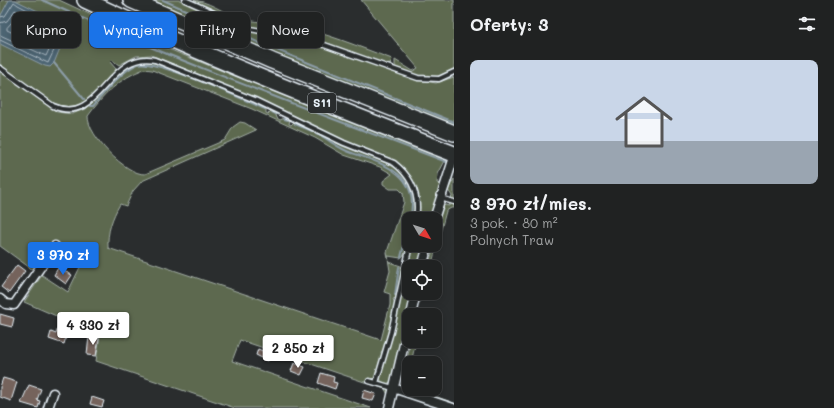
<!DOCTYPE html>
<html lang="pl">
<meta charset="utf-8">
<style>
:root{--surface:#202222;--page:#282a2a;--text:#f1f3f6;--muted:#a2a4a5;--line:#3d3f40;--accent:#1a73e8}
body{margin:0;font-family:Mali,sans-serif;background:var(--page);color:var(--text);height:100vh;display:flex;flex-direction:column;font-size:15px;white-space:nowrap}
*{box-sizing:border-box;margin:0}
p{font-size:13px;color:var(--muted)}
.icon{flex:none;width:22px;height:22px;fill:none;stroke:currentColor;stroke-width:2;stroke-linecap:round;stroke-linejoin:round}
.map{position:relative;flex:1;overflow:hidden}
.details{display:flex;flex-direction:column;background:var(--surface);width:380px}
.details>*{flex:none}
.guide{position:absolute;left:12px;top:12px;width:380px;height:36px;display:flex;gap:8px}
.needle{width:26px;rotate:129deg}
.controls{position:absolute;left:402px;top:212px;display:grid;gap:8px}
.controls a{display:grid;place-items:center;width:40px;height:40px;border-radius:8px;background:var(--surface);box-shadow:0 2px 10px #0003,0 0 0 1px var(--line);font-size:20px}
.price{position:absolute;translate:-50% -34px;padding:0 9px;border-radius:4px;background:#fff;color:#222;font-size:13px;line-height:26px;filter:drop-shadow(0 1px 2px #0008)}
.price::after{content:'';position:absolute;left:50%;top:24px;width:12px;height:9px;margin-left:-6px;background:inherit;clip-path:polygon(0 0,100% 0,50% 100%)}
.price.current{background:var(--accent);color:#fff}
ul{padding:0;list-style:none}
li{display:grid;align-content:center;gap:8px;height:212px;padding:0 16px}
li+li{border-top:1px solid var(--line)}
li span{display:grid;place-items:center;height:124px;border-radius:8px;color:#555}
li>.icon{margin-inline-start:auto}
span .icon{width:72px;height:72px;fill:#fffc;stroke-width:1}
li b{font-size:17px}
h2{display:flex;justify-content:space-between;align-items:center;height:48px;padding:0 16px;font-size:17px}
.tag{padding:0 14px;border-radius:8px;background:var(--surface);box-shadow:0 2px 10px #0003,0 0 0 1px var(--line);font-size:14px;line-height:36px}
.tag.current{background:var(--accent);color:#fff}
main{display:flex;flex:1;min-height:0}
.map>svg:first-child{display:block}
.green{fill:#5d6950;stroke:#a2ada4;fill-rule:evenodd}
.water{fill:#4e6573;stroke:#8c9da8}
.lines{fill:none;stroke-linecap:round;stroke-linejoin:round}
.shore{stroke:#aab9c3;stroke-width:1}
.stream{stroke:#8c9da8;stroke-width:2}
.building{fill:#74645b;stroke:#e8f1f8}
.service-casing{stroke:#e8f1f8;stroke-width:7}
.minor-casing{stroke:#e8f1f8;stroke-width:11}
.motorway-casing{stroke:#e8f1f8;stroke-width:18}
.service{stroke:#2a2d2e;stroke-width:4}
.minor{stroke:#2a2d2e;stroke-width:8}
.motorway{stroke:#2a2d2e;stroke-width:15}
.labels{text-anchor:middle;stroke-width:3.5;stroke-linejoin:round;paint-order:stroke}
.shield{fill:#2a2d2e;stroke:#afb6bb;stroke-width:1}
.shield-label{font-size:12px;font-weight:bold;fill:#e8f1f8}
</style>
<main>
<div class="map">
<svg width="454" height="408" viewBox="0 0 454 408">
<rect width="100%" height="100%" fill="#2a2d2e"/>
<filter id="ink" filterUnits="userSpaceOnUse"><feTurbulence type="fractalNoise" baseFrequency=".025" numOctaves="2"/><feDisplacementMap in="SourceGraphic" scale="8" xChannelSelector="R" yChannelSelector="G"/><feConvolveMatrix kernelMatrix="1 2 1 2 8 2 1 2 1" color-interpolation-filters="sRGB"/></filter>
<g filter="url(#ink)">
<path class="green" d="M2,0H59L139,37L242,79L446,159L438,174L437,183L441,184L431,219H417L419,198L414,183L405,169L395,161L352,144L253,97L151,55L136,56L119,65L112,60L110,62L116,69L115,72C105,83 94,97 81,104C57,117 19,80 0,67V3Z
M151,0H180L250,31L311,42L418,80L436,83L454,77V125L281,56Z
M190,0C209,0 222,13 239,18C256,23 273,22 290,26C325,32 359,47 392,59L390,65H387L308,36L282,32L279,33L246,25Z
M361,0H454V70C435,83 414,75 395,68V60L413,71L418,68Z
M142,61L151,62L173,69L255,102L266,108V113L268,114L272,110L275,112L277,118L280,120L287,117L290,120L289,124L291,125L294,122H296C313,130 328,140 345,147C381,162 423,166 413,219H409C409,230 410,251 401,258L388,256L389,262L401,266V276L396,298L393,299L395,305L385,347L381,352L382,356L377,375L373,379H369L368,382L387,388L389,391L388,395L385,389L240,340L232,361L371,408H235L96,361L100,335L24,302L42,275L68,292L83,261L65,247L61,248L52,242L33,270L0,246V71L57,112L72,114L85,109L128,66ZM144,69L152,70L252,109L315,138L344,155L380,167L392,174L383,181V184L390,189H399L403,193L404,202L387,252L390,271L384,292L390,294V305L381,340L108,248C107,232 112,218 120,204L126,206L133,191L142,181L256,130L245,123L240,122L233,127L225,140L145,174C126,175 87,135 88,116C103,95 120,78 144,69Z
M454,179V208H451L446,211L431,267H428L433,250H435L436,246L434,245L437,243L438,239L435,238L442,208L445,205L449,206L452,196L448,190Z
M412,245H425L420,267H409V293H413L393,380L387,384L381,381L380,376L390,341Z
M411,341H416L411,363H409L407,386L409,389H415L454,403V406L401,388Z"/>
<path class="water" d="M9,0H15L69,26L54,63L50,67L45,66L0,44V17Z"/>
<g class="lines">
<path class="shore" d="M0,17L5,16L14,2L18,5L64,29L48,63L0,40
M16,18L49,33L44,48L7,30V28Z
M0,23L7,21L15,10L57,32L46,56L0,35"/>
<path class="stream" d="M42,0C175,61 313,111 449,163
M163,0L262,44L454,122
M54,63L84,99
M90,106H93C104,93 122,70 138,64C155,59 245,100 265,109
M272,112L276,114
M284,119L288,120
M295,124C305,128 316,132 325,138C333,143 342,150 352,153C385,164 421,175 410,219
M401,257L409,225
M395,295L399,267"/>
</g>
<path class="building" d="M17,265L25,271L9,293L1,287Z
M58,268L72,275L66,284L54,275Z
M0,314L14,318L12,327L0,324Z
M59,324L75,329L73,336L67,334L64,344L49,339L51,332L56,334Z
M89,336L99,338L96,356L87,355Z
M258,349L270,354L268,361L256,355Z
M294,363L305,367L301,375L291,371Z
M321,373L334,377L333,382L337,383L335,389L318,383Z
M3,378L17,382L11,401L0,397V387Z
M29,385L41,389L37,400L40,401L38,408L21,403Z
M364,390L376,394L373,401L362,398Z
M92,397L104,401L102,407L90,404Z"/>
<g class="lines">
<defs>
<path id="service" d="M185,0L250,29L310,40L418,78L439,79L454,72
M0,68L53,106C100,127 107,50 155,60L255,100L344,143L394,163C412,177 420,196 416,219
M440,198L454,202
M369,381L393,388
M376,383L391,332L410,245"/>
<path id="minor" d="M434,219L454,157
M422,267L428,245
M0,299L6,304L14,305L55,246
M411,315L416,293
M393,388L453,408
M48,408L53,393
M389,408L409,323"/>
<path id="motorway" d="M85,0C206,57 330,106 454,154
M131,0L272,61L454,133"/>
</defs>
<use href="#service" class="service-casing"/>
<use href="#minor" class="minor-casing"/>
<use href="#motorway" class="motorway-casing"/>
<use href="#service" class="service"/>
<use href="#minor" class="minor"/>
<use href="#motorway" class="motorway"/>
</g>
</g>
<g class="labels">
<rect class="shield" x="308" y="93" width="28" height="20" rx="3"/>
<g class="shield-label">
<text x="322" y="107">S11</text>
</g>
</g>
</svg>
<div class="controls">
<a><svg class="needle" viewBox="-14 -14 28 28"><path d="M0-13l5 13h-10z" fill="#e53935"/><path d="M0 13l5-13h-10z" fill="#a2a4a5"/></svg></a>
<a><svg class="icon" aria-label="locate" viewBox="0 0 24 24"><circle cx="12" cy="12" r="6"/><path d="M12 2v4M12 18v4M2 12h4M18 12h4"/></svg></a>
<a>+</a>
<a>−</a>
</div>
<b class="price current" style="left:63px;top:276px">3 970 zł</b>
<b class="price" style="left:93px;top:346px">4 330 zł</b>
<b class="price" style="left:298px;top:369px">2 850 zł</b>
<div class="guide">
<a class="tag">Kupno</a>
<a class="tag current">Wynajem</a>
<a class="tag">Filtry</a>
<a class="tag">Nowe</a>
</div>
</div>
<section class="details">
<h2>Oferty: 3<svg class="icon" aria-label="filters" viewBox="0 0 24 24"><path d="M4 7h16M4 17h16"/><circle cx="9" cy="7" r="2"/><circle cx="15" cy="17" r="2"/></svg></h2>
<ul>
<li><span style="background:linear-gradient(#c9d6e8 65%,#9aa5b1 0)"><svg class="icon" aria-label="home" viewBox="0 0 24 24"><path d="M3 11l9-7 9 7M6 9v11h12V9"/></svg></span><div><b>3 970 zł/mies.</b><p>3 pok. · 80 m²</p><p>Polnych Traw</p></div></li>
</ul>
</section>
</main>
